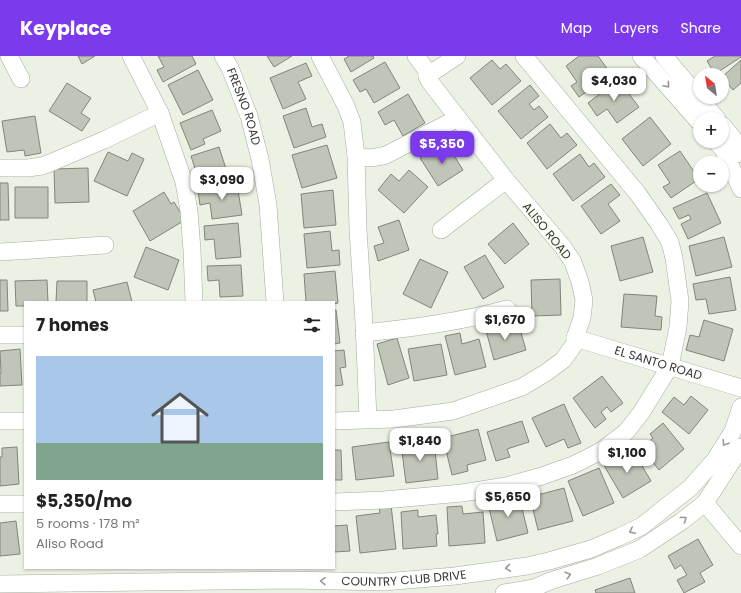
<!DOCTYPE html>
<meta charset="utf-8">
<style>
:root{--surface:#fff;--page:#f6f6f6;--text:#222;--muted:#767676;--accent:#7c3aed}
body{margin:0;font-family:Poppins,sans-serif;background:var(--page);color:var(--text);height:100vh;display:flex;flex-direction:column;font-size:15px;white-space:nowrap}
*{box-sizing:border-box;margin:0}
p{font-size:13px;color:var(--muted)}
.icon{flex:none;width:22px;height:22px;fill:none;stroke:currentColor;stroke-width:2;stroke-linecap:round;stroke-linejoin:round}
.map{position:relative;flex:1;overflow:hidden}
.side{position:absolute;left:24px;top:245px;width:311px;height:268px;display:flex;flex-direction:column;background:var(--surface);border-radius:0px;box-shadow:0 1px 3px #0004}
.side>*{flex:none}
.needle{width:26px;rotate:330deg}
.fabs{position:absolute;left:693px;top:12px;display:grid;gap:8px}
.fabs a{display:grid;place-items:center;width:36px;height:36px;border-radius:50%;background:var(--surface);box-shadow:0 1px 3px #0004;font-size:20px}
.price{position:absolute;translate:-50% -34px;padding:0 9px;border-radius:8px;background:#fff;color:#222;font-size:13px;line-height:26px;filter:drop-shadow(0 1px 2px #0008)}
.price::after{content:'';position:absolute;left:50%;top:24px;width:12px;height:9px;margin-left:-6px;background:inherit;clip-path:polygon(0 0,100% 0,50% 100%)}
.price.current{background:var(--accent);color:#fff}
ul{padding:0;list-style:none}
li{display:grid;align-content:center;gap:8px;height:212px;padding:0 12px}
li span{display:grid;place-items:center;height:124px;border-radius:0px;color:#555}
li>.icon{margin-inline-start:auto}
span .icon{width:72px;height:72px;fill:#fffc;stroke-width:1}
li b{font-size:17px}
h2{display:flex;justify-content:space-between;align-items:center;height:48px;padding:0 12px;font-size:17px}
header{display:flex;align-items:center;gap:24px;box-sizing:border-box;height:56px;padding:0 20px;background:var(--accent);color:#fff}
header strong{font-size:19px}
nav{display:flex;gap:22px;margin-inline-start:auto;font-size:14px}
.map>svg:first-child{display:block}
.building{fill:#bfc5b7;stroke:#808679}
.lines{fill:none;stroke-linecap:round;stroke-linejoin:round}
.minor-casing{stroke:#a6ac9f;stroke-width:18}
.minor{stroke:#fff;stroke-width:17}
.oneway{stroke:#9a9b98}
.labels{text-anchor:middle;stroke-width:3;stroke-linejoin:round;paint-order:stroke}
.street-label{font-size:12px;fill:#353732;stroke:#f8fef0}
</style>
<header>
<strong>Keyplace</strong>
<nav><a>Map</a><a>Layers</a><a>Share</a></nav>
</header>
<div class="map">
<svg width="741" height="537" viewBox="0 0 741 537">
<rect width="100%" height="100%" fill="#ebf1e3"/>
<path class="building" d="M78,0H95L82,8Z
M158,0H192L196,8L163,26L157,14L164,11Z
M267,0H292L274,11Z
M348,0H373L374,2L351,16L344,3L348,1Z
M579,0H598L611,18L579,41L571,30L577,26L566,10Z
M715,0H741V1L715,18L707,5Z
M492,4L500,13L506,8L521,25L492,49L470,22Z
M741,4V27L733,34L722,21Z
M385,6L400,32L374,47L366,33L360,36L353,24Z
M306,7L312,20L298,26L306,43L283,53L270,22Z
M198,14L213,44L183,59L168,29Z
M618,24L639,51L617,67L607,53L597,60L588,47Z
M67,27L91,42L81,57L90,63L82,75L49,55Z
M530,29L539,40L529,48L534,54L539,50L548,61L521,83L498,55Z
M408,38L425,67L403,80L394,64L385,69L378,56Z
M306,52L312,71L322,68L326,81L294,92L283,60Z
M212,54L221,75L203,83L205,88L191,94L180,67Z
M35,60L41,97L25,100L24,94L7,96L2,65Z
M650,61L671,88L643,110L622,83Z
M550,68L561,82L567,77L577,89L547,113L527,87Z
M327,89L337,122L302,132L292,99Z
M448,90L463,114L438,130L420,102L435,93L437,96Z
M219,91L228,119L200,128L191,100Z
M680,95L699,123L671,142L663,131L670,127L658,109Z
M108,96L128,105L132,97L144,103L127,140L94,125Z
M580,98L589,111L594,107L605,121L573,145L553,118Z
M88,112L89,146L55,147L54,113Z
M409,114L428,131L404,157L378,134L391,118L399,125Z
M0,127H8L9,164H0Z
M237,128L242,159L212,163L210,147L200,149L198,135Z
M611,128L620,139L608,148L620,165L601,178L581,150Z
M15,131H48V162H15Z
M333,134L336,169L304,172L301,138Z
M164,136L171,148L174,146L185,164L150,185L133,155Z
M707,137L721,167L688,183L681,168L691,163L689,159L679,163L673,152Z
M399,164L409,194L378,205L374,190L384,187L378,171Z
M238,167L241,201L216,203L214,183L205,184L204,170Z
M513,167L529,188L505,208L488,188Z
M330,175L332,195L339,194L340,209L307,212L304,178Z
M643,181L653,216L620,225L611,190Z
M724,181L732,211L696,220L689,190Z
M146,191L179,204L168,234L134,221Z
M485,199L504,231L483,243L464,211Z
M420,203L448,216L431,252L403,238Z
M241,209L243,240L220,241L219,224L208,225L207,210Z
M335,215L338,247L334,248V246H306L304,218Z
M730,221L736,254L709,258L706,243L696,244L693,228Z
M560,223L561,259L532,260L531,224Z
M0,224H7L8,255H0Z
M47,224L48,246H25V250H16L15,225Z
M57,225H87V246H56Z
M127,226L132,246H96L93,234Z
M624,238L657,240L655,260L662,261L661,274L621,271Z
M334,254H336L340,287L334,288Z
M704,264L733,273L724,305L686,294L690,279L699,281Z
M500,267L502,275L519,270L526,294L494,304L485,271Z
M460,277L462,288L479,283L486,311L455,319L445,280Z
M397,282L409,322L388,329L377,288Z
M441,288L447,319L414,325L408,293Z
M20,293L22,329L0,330V317H1L0,295Z
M344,294L346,311L340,312L343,329L334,330V295Z
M602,320L623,347L611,356L607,351L601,356L606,363L595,372L573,342Z
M691,340L708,354L689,378L662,356L674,341L684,349Z
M564,348L581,387L568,392L564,383L546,391L532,362Z
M522,365L529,386L507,393L510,401L496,405L487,376Z
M663,367L684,393L659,414L641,392L653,382L650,378Z
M478,373L486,404L467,409L468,415L452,419L443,382Z
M434,385L438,423L406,427L401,388Z
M389,386L394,420L356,424L352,391Z
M17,391L19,428L0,430V401H2V392Z
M334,394H341L342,424H334Z
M635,398L651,425L623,442L602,406L614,399L619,408Z
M599,412L614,447L583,460L568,425Z
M564,432L573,465L538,474L530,441Z
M519,440L528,477L497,485L488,448Z
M391,449L396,493L360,497L356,460L380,457L379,451Z
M462,450L463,458L483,456L485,487L449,490L447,451Z
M418,454V461L436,459L438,478H436L437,490L403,493L401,456Z
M16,465L20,498L0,500V467Z
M347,469L350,495L334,496V470Z
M698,483L713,509L700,517L705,526L684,537L677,524L687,519L681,509L675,513L668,500Z
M630,522L635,537H596L595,534Z"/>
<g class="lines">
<defs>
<g id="minor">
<path d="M9,0L21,23"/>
<path d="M131,0L160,57L184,126L189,155L192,194L194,246"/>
<path id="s1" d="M223,0L230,12L249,60L260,103L268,149L275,246"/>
<path d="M320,0L346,50L352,66L356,100L358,173L364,267L368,363"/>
<path d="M641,0L700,67"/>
<path d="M664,0L717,63"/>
<path d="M427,20L457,0"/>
<path d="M722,69L733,82L741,98"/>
<path d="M715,85L723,93L741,133"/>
<path d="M356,100C369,103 373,102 386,99L458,62"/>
<path d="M0,112H28L42,110L50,107L71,98L104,84L160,57"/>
<path d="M441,174L506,124"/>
<path d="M0,196L33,194L105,189"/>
<path d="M364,277C412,272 460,266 507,253"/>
<path d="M0,279H25"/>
<path id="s2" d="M575,282L741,332"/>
<path d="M0,365H25"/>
<path d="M334,365L394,363L453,355L522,331L547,316L563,304L576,286L575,282L582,262L584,244L580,226L573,206L563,191L506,124L430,26L427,20V15L416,0"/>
<path d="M334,446L384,444L462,437L506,430L542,420L573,409L601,395L626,376L641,357L670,310L678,271L680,245L674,202L670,186L659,168L638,138L524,0"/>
<path d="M705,447L741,490"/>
<path d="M0,448H25"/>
<path id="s3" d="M0,528L291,524L384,526L455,520L527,510L549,505L591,493L619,481L642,470L667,450L690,432L715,404L733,375L741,351"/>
<path d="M504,537L534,532L550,525L598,510L640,493L682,465L705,447L741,391"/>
</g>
</defs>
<use href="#minor" class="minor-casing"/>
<use href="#minor" class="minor"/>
</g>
<defs><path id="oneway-chevron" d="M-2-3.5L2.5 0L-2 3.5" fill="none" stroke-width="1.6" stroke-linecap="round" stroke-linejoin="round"/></defs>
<g class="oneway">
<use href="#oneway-chevron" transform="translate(667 29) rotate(49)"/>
<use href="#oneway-chevron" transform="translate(725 387) rotate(122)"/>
<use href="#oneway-chevron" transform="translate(684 463) rotate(-37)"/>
<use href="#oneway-chevron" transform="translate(632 475) rotate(153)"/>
<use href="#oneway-chevron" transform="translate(508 512) rotate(172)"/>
<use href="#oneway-chevron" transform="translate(568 519) rotate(-17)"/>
<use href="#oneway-chevron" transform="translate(323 525) rotate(-179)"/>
</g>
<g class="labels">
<g class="street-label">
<text dy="4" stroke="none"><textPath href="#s1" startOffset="55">FRESNO ROAD</textPath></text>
<text transform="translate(547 175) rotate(51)" y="4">ALISO ROAD</text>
<text dy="4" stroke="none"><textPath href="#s2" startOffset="87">EL SANTO ROAD</textPath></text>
<text dy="4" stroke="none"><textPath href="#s3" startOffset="404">COUNTRY CLUB DRIVE</textPath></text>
</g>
</g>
</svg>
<div class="fabs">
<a><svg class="needle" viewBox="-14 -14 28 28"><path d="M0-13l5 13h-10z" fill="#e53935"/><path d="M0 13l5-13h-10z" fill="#767676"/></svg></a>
<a>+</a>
<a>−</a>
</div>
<b class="price" style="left:614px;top:46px">$4,030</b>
<b class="price current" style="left:442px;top:109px">$5,350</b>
<b class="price" style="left:222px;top:145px">$3,090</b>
<b class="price" style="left:505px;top:285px">$1,670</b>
<b class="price" style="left:420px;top:406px">$1,840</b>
<b class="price" style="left:627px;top:418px">$1,100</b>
<b class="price" style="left:508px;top:462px">$5,650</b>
<section class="side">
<h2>7 homes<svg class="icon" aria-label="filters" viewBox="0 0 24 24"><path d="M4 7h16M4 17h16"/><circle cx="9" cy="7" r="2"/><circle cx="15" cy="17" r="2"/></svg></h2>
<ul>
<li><span style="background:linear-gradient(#a9c7e8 70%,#7fa58c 0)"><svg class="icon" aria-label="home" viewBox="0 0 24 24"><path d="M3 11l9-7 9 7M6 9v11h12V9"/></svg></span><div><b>$5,350/mo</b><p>5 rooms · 178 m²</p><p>Aliso Road</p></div></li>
</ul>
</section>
</div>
